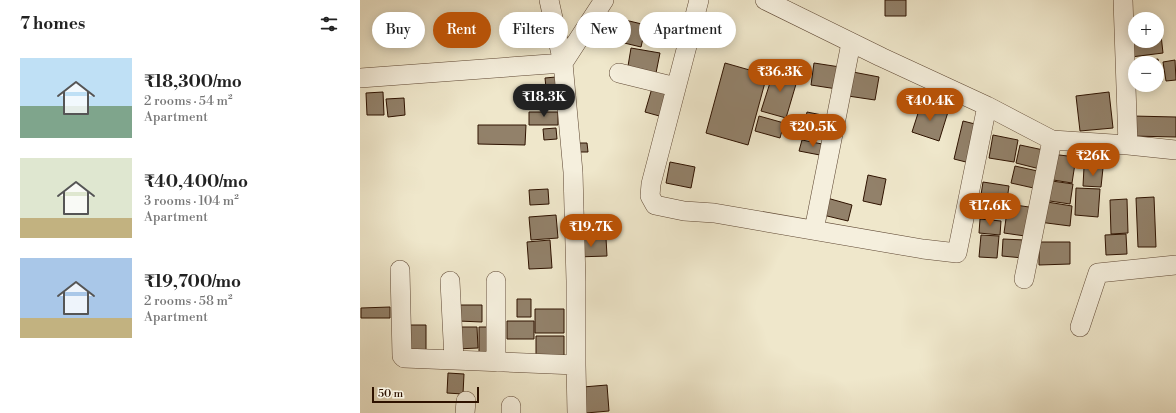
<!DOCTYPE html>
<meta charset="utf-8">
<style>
:root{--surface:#fff;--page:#f6f6f6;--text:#222;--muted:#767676;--accent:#b45309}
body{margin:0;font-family:"Libre Bodoni",serif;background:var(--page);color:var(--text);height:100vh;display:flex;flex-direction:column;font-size:15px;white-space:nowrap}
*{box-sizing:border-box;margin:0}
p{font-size:13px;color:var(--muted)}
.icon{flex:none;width:22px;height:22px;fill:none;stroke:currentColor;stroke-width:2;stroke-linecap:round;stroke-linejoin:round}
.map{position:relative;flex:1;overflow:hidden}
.side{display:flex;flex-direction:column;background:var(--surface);width:360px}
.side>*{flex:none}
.guide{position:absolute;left:12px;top:12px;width:380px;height:36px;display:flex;gap:8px}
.buttons{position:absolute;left:768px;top:12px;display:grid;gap:8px}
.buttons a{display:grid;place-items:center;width:36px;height:36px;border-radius:50%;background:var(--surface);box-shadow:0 2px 10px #0003;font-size:20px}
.scale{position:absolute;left:12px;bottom:10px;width:107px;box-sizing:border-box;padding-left:4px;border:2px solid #2e1200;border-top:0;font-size:11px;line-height:14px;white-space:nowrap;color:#2e1200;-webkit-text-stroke:3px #f5efdd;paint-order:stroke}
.price{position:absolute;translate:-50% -34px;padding:0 9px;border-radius:14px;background:var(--accent);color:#fff;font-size:13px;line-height:26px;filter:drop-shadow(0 1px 2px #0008)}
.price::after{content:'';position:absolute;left:50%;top:24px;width:12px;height:9px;margin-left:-6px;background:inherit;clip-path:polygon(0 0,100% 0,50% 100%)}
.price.on{background:#222;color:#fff}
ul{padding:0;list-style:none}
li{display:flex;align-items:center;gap:12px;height:100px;padding:0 20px}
li span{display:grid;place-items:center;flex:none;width:112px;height:80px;border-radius:0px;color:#555}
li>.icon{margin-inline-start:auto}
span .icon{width:48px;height:48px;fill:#fffc;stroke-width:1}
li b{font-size:17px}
h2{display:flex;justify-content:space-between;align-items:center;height:48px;padding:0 20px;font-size:17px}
.pill{padding:0 14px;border-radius:18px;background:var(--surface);box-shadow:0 2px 10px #0003;font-size:14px;line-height:36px}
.pill.on{background:var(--accent);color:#fff}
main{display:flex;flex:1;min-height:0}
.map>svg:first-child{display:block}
.building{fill:#92816a;stroke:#2e1200}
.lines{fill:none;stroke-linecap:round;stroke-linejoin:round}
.minor-casing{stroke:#5e4733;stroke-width:20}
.minor{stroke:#f5efdd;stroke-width:19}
</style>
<main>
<section class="side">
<h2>7 homes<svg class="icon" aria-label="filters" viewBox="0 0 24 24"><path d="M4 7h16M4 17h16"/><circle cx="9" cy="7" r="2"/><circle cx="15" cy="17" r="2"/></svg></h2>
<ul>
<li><span style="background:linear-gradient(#bfe0f5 60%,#7fa58c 0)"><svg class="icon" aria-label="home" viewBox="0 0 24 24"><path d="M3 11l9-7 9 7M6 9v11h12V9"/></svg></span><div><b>₹18,300/mo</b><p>2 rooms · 54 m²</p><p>Apartment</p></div></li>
<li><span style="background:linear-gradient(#dfe7d0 75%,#c2b280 0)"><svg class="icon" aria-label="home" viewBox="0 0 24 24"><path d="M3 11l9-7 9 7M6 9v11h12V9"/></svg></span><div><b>₹40,400/mo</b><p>3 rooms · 104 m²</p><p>Apartment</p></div></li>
<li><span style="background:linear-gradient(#a9c7e8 75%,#c2b280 0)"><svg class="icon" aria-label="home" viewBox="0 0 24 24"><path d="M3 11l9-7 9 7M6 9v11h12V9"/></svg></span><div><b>₹19,700/mo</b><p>2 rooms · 58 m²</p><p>Apartment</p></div></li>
</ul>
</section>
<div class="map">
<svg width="816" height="413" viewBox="0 0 816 413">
<rect width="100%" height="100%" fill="#efe7cb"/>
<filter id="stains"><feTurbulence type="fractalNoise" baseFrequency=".005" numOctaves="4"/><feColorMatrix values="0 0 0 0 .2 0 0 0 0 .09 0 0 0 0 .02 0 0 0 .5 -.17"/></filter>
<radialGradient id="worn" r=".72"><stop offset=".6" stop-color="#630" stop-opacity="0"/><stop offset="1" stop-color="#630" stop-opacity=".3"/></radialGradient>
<path class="building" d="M525,0H546V16H525Z
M265,20L286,25L281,47L260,42Z
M797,35H801L803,53L771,57L769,38L775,37V41H797Z
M271,48L300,53L295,78L267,72Z
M798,59L802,82L797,83V63H775V85H781L774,86L771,63Z
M815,60L816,80L806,81L803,62Z
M365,63L407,75L388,145L346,133Z
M454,63L480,67L477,89L451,85Z
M415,67L439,74L426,118L401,111Z
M493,72L519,77L515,100L488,96Z
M196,77L197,87L186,88L185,78Z
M292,88L310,93L303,117L285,112Z
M23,92L24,115H7L6,93Z
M749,92L753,128L720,131L716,96Z
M44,98L45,115L28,117L26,99Z
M561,104L588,112L579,141L552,132Z
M169,112H198V125H169Z
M447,112L462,115L457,138L442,135Z
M399,116L424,123L420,138L395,131Z
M772,116L816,117V137L771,136Z
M603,121L619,125L610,163L594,159Z
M118,125H166L165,145L118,144Z
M196,128L197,139L184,140L183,129Z
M633,135L658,140L654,162L629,158Z
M442,140L467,145L465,156L439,151Z
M214,143H227L228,152H215Z
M660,145L688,151L684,170L656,163Z
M691,154L716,157L712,183L687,179Z
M310,162L335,167L331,188L306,183Z
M655,166L682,172L678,189L651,183Z
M724,167L743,168L741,187L723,186Z
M508,175L526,179L521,205L503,201Z
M685,180L713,184L710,204L683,200Z
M623,182L649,186L647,200L621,195Z
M716,188L740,189L738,217L715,215Z
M188,189L189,204L170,205L169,190Z
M794,197L796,247H778L776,198Z
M467,198L492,205L488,221L463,215Z
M767,199L768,233L751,234L750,200Z
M681,201L712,206L710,226L679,222Z
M648,204L669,207L665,236L644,233Z
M196,215L198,238L171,240L169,217Z
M620,219L641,221L640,235L619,233Z
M766,234L767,254L746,255L745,235Z
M621,235L639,236L637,258L619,257Z
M246,238L247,256L216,257L215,239Z
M643,239L664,240L663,258L642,256Z
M190,240L192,268L169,269L167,242Z
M679,242H710V264L679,265Z
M157,299H171V317H157Z
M98,305H122V322L98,321Z
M30,307V318H1V308Z
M175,309H204V333H175Z
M147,321H174V339H147Z
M46,325H66V353L45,352Z
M96,327H117L118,348L96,349Z
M119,327H133L132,354H119Z
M176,336H204V360H176Z
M88,373L104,374L103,394L87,393Z
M247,385L249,411L226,413L223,387Z"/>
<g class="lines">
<defs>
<path id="minor" d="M189,0L203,63L213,172L216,281V365L217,413
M339,0L291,184L290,196L295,205L324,211L354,213L563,249L597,253L627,106
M405,0L521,57L627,106L692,140L768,145L816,150
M763,0L768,145
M259,73L316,87
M0,78L203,63L244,0
M454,230L491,43
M40,270L42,356L44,358L216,365
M664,279L692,140
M90,281L94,360
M720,327L738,273L816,265
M136,362V281
M105,413L106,401
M151,413V406"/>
</defs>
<use href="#minor" class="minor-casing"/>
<use href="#minor" class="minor"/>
</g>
<rect width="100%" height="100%" filter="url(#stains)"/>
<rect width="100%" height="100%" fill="url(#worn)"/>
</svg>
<div class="buttons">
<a>+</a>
<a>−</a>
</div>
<div class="scale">50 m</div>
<b class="price" style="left:420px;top:93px">₹36.3K</b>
<b class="price on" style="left:184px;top:118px">₹18.3K</b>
<b class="price" style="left:570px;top:122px">₹40.4K</b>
<b class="price" style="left:453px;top:148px">₹20.5K</b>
<b class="price" style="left:733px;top:177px">₹26K</b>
<b class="price" style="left:630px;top:227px">₹17.6K</b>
<b class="price" style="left:231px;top:248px">₹19.7K</b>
<div class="guide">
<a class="pill">Buy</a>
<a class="pill on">Rent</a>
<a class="pill">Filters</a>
<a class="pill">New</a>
<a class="pill">Apartment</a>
</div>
</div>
</main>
